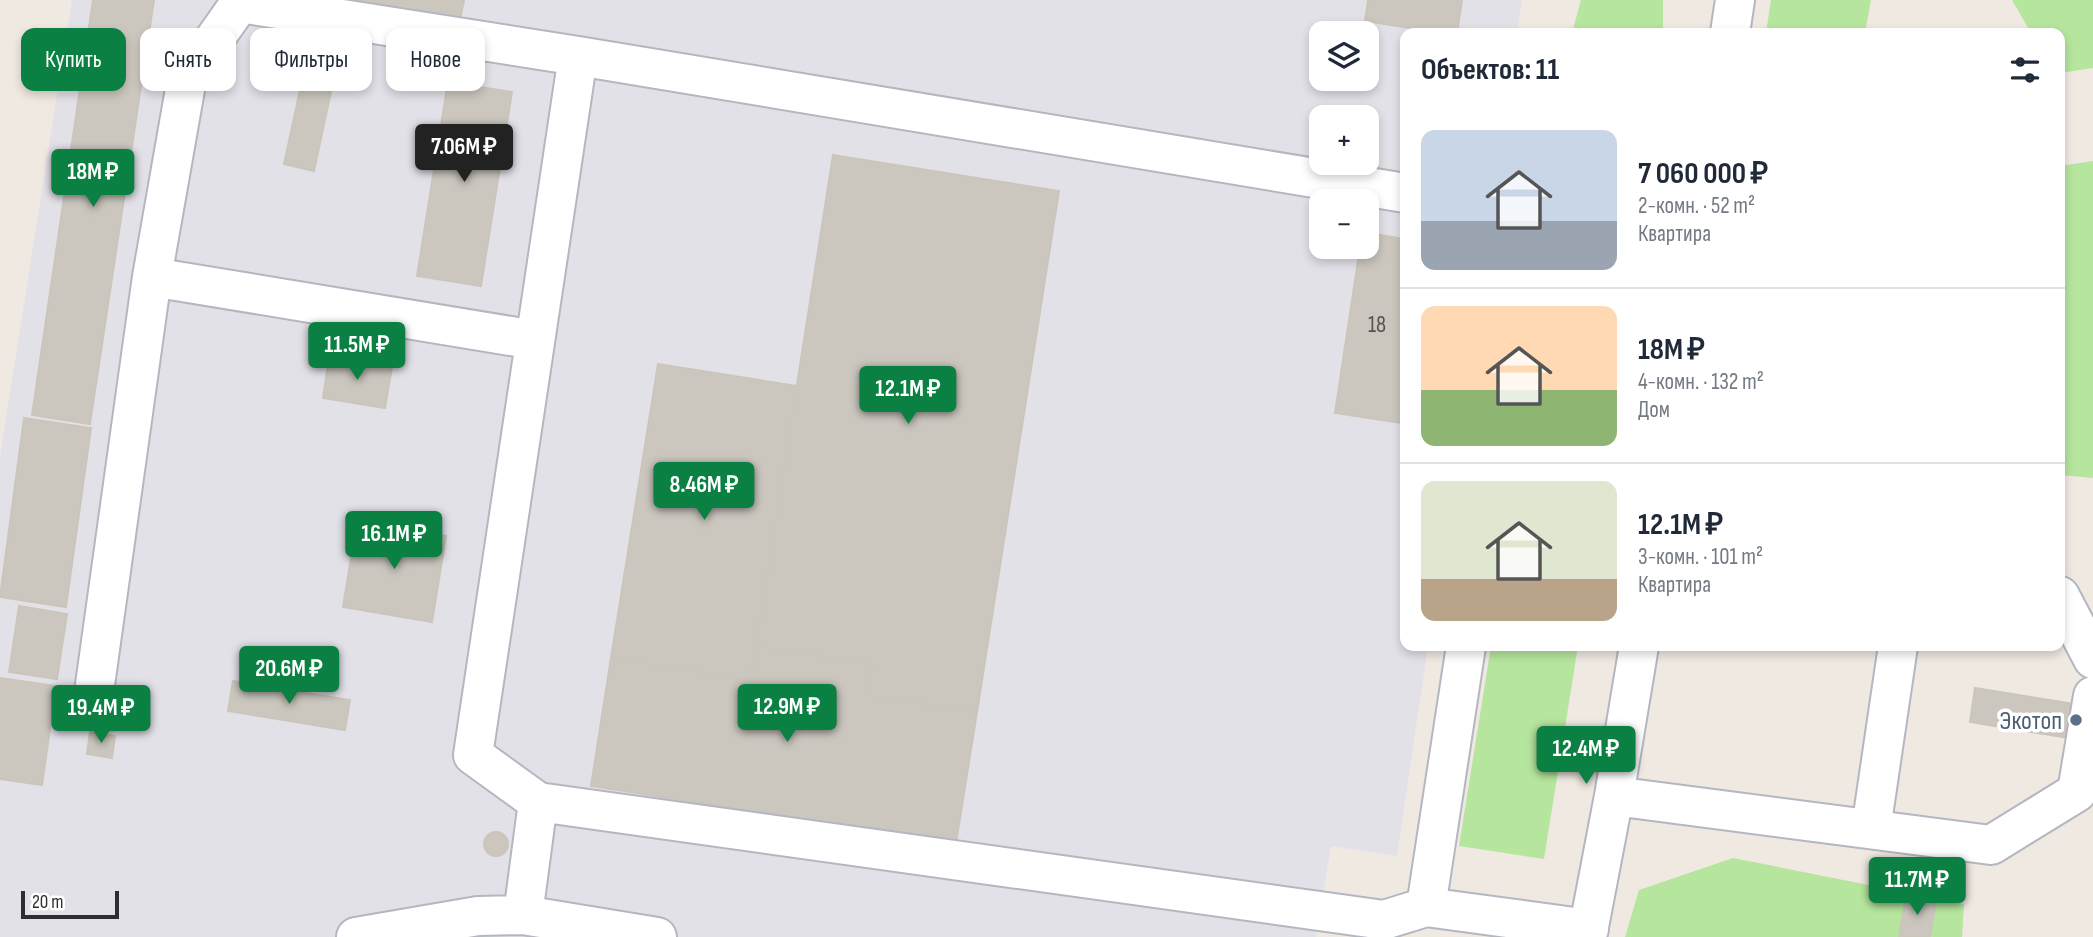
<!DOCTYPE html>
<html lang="ru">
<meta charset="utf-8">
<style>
:root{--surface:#fff;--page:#f6f6f7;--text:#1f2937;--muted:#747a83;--line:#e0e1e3;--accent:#0b8043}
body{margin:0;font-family:"Sofia Sans Condensed",sans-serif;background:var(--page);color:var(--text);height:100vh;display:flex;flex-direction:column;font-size:26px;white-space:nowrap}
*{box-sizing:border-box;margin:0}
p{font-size:23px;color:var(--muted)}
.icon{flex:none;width:38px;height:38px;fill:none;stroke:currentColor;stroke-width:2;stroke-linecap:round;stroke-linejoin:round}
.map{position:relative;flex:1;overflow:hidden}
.sheet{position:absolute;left:1400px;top:28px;width:665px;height:623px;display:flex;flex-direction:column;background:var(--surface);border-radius:14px;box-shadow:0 4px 10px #0003}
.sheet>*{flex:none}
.hud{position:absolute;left:21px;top:28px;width:665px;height:63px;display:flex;gap:14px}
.fabs{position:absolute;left:1309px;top:21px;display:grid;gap:14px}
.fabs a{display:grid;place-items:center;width:70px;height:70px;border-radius:14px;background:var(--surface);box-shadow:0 4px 10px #0003;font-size:35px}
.scale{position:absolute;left:21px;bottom:18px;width:98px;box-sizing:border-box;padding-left:7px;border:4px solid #2e2e2e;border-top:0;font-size:19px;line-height:24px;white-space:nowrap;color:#2e2e2e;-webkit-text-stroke:5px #fff;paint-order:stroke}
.price{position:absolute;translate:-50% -60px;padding:0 16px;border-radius:7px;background:var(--accent);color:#fff;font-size:23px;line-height:46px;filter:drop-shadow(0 2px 4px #0008)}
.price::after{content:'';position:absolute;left:50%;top:42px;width:21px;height:16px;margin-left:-10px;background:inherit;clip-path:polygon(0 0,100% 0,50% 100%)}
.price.on{background:#222;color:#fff}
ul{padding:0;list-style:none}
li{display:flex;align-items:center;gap:21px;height:175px;padding:0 21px}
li+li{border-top:2px solid var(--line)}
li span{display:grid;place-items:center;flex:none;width:196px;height:140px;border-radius:14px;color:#555}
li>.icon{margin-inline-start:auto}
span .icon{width:84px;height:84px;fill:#fffc;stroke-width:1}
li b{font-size:30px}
h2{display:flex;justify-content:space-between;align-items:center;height:84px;padding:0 21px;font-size:30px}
.pill{padding:0 24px;border-radius:14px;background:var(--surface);box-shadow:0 4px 10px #0003;font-size:24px;line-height:63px}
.pill.on{background:var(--accent);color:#fff}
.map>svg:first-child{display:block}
.industrial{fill:#e3e1e8;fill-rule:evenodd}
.green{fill:#b6e59e}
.building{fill:#cbc7bf;stroke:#cbc5ba;stroke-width:2}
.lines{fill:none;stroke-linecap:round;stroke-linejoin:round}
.minor-casing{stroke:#b4b7c1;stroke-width:42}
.minor{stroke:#fff;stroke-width:38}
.service-dot{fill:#5c6f8a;stroke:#fff;stroke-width:2.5}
.labels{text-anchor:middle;stroke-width:7;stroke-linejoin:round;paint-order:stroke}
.number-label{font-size:23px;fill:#555452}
.service-label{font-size:26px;fill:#4e5e75;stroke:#fff;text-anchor:end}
</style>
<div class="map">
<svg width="2093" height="937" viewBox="0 0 2093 937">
<rect width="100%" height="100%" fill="#efe9e1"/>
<path class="industrial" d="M72,0H1522L1517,33H1405V646H1428L1397,856L1331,846L1316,937H0V456ZM1321,33H1367V79H1321ZM1321,117H1367V163H1321ZM1321,201H1367V247H1321Z"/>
<path class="green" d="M1581,0H1663V33H1572Z
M1771,0H1871L1865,33H1766Z
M2012,0H2093V68L2060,73V33H2031Z
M2093,161V478L2060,475V166Z
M1491,646H1578L1544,859L1459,846Z
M1733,858L1964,904L1962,937H1625L1639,890Z"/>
<path class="building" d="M93,0H154L90,424L32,415Z
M348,0H464L460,20Z
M1368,0H1462L1457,33H1441L1365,21Z
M311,39L341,45L314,171L284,164Z
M448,82L512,92L481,286L417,276Z
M833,155L1059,191L977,712L868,695L873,664L756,646Z
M1367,233L1405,239V401L1402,423L1335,413L1360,247H1367Z
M329,357L392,367L385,408L323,398Z
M658,364L797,386L750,680L611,658Z
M24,418L91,428L66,607L0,597Z
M357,521L446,536L432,622L343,607Z
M19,606L67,614L57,679L9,672Z
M756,646L873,664L868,695L977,712L956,843L591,786L611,658L750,680Z
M0,678L56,686L42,785L0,779Z
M233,681L350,700L345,730L228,711Z
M1975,688L2093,707V742L1970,722Z
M90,732L115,736L112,758L87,754Z
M484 844a12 12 0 1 1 24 0a12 12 0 1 1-24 0Z
M1906,895L1936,900L1930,937H1899Z"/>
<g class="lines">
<defs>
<path id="minor" d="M1730,33L1735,0
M152,277L535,340
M2060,596L2093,659
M94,692L152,277L187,78L240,3L578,56
M1614,796L1991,845L2077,792L2093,696
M538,802L1384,920L1426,907L1589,929
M1871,829L1898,646
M1426,907L1466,646
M523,915L538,802L473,755L578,56L1405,193
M356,937L478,916L523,915L657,937
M1587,937L1614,796L1639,646"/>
</defs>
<use href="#minor" class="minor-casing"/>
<use href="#minor" class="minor"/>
</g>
<circle class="service-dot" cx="2076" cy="720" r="7"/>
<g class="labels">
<g class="number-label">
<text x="1377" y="332">18</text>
</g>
<g class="service-label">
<text x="2062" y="729">Экотоп</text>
</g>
</g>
</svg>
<div class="fabs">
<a><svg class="icon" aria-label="layers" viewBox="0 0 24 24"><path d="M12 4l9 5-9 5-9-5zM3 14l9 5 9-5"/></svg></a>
<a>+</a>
<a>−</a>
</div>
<div class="scale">20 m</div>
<b class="price on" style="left:464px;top:184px">7.06M ₽</b>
<b class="price" style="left:93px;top:209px">18M ₽</b>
<b class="price" style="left:357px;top:382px">11.5M ₽</b>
<b class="price" style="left:908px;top:426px">12.1M ₽</b>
<b class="price" style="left:704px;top:522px">8.46M ₽</b>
<b class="price" style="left:394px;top:571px">16.1M ₽</b>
<b class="price" style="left:289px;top:706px">20.6M ₽</b>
<b class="price" style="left:787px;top:744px">12.9M ₽</b>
<b class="price" style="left:101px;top:745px">19.4M ₽</b>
<b class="price" style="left:1586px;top:786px">12.4M ₽</b>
<b class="price" style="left:1917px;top:917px">11.7M ₽</b>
<div class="hud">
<a class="pill on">Купить</a>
<a class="pill">Снять</a>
<a class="pill">Фильтры</a>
<a class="pill">Новое</a>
</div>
<section class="sheet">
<h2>Объектов: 11<svg class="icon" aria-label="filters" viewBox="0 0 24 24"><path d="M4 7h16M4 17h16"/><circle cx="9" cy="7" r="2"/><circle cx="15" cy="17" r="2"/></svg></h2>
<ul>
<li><span style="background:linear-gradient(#c9d6e8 65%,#9aa5b1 0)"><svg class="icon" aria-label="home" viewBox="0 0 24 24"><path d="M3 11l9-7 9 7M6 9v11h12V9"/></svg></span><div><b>7 060 000 ₽</b><p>2-комн. · 52 m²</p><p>Квартира</p></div></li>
<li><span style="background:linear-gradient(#ffd9b3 60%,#8fb573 0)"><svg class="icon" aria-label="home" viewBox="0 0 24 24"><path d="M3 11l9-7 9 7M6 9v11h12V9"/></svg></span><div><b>18M ₽</b><p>4-комн. · 132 m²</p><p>Дом</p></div></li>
<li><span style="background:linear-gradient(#dfe7d0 70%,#b9a48a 0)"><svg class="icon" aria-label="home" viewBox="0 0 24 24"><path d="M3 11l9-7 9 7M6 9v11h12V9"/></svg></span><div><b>12.1M ₽</b><p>3-комн. · 101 m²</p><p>Квартира</p></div></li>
</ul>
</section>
</div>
